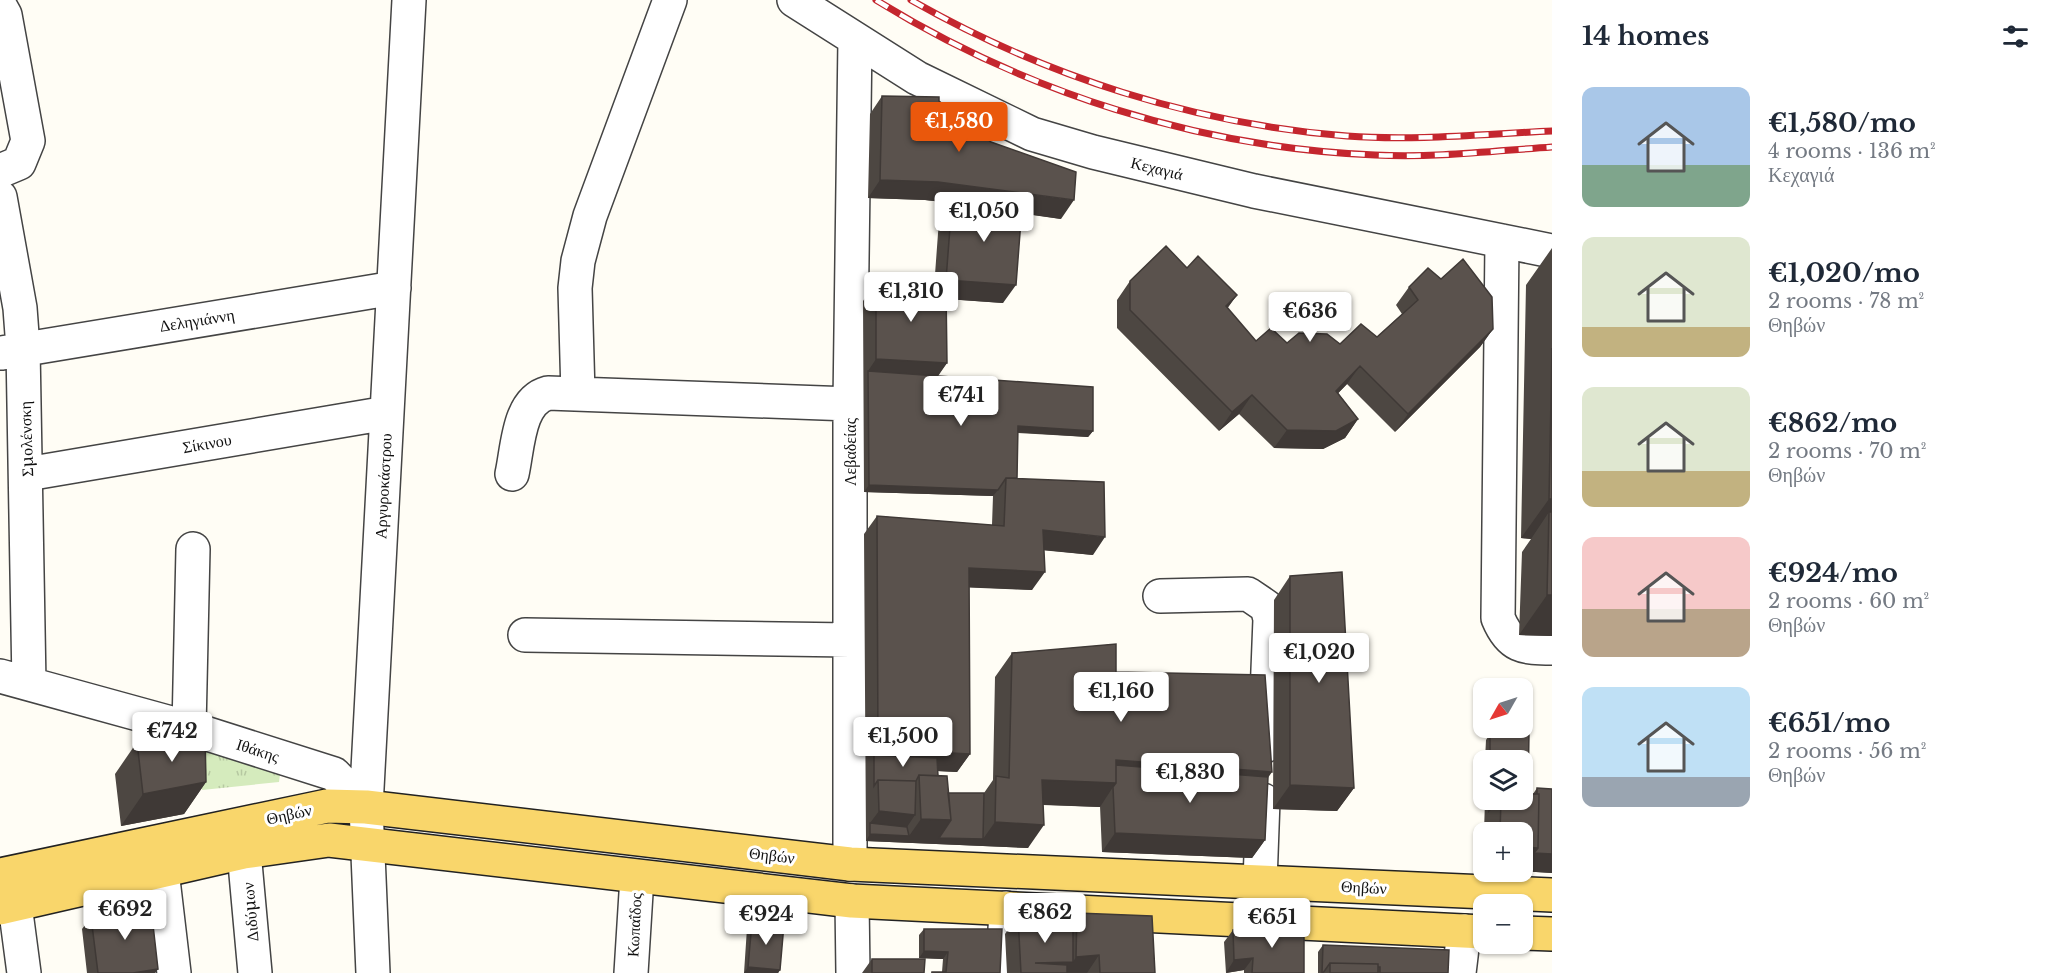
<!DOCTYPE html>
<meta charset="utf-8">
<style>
:root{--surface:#fff;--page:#f6f6f7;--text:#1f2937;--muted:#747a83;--accent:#ea580c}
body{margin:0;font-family:"Libre Baskerville",serif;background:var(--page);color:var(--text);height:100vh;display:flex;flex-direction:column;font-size:22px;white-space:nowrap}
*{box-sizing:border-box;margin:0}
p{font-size:20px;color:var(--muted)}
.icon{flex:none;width:33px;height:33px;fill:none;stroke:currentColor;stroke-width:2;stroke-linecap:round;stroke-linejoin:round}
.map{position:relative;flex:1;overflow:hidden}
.panel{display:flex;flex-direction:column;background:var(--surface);width:510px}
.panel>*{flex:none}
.needle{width:39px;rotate:231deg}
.fabs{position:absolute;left:1473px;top:678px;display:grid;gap:12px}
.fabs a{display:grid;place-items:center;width:60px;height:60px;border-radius:12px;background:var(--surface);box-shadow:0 2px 4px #0004;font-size:30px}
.price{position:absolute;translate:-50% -51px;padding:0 14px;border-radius:6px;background:#fff;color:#222;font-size:20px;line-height:39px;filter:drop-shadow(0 2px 3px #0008)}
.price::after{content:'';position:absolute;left:50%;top:36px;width:18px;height:14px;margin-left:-9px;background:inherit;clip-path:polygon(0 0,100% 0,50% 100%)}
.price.active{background:var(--accent);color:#fff}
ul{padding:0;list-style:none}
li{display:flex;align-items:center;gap:18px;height:150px;padding:0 30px}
li span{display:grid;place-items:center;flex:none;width:168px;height:120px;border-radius:12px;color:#555}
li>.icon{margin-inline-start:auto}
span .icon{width:72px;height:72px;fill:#fffc;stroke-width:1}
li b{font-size:26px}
h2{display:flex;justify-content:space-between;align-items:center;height:72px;padding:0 30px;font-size:26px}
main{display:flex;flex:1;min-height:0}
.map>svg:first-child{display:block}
.grass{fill:url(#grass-tufts)}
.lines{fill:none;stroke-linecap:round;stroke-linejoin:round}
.minor-casing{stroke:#444;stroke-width:36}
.major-casing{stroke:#222;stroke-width:36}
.minor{stroke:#fff;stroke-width:33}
.major{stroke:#f9d66b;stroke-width:33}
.rail-casing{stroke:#c4262e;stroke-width:7}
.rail{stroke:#fff;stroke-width:4.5;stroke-dasharray:14;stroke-linecap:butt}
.wall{fill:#4d4742}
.shaded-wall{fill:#3f3936}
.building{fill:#5a524d;stroke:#3f3936;stroke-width:1.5}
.labels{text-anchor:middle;stroke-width:6;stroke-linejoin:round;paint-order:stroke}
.street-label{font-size:16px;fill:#111;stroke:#fff}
</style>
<main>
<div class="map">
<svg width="1552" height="973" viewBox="0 0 1552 973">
<defs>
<pattern id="grass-tufts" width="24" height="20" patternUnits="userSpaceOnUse" patternTransform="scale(1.5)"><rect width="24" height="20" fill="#d5ebbd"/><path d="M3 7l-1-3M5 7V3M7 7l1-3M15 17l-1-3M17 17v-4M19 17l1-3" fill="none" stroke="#b6c8a1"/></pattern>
</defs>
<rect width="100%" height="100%" fill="#fffdf5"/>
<path class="grass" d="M200,750L280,774L279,782L202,790Z"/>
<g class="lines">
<defs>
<path id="minor" d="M794,0L917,78L1032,134L1093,152L1254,191L1552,251
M0,6L5,15L28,141L19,163L0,171
M0,197L20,308L23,348L29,684
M1502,241L1498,618C1510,647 1523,648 1552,648
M2,353L394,288
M578,394L575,288L578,261L590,216L670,0
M27,474L387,413
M512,474C518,447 518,401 548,393L850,404
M1160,596L1248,594L1267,607L1270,619L1265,746
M525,635L850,640
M0,676L189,728L334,774L366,807
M189,728L193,549
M244,852L255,973
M850,864V404L855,39
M162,871L174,973
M1260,882L1263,800
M852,901L853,973
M15,905L24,973
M373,973L366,807L409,0
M631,973L637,877
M1003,973L1006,908
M1459,973L1464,931"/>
<path id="major" d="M0,875L327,806L366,807L850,864L1552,895
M0,908L244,852L329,840L852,901L1484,932
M1522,933L1552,934"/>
</defs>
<use href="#minor" class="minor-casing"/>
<use href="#major" class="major-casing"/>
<use href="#minor" class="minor"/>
<use href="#major" class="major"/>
<defs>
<path id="rail" d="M876,0C1025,92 1199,148 1375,155C1434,158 1493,151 1552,147
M911,0C1044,76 1194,124 1347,136C1415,141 1484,134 1552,131"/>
</defs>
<use href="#rail" class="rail-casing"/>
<use href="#rail" class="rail"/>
</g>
<path class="wall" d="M882,96L939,101L1061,219L1021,213L1003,303L946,299L947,363L937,376L1093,431L1088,437L1018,433L1017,478L1093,555L1044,550L1032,590L969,587L970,754L957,772L938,771V776L948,793H984L993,780L995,677L1012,653L1116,672L1268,777L1265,840L1252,858L1102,852L1100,806V807L1043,805L1028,848L866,841L864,534L877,516L992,525L993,496L864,492L863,301L876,282L934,288L939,220L951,203L925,200L868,198L870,114Z
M1552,248V636L1519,635L1522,552L1531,539L1521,538L1526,285Z
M1187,268L1237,295L1227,308L1256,341L1287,343L1340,344L1377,337L1402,314L1396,305L1409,287L1493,329L1480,347L1395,432L1347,384L1338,393L1358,419L1345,438L1323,449L1274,448L1239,414L1219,431L1117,328V300L1130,281Z
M1290,576L1354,788L1337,811L1273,809L1274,600Z
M1529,733L1528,794H1533L1537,788L1552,789V873L1522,871V832H1484L1485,800H1522V760H1485L1486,740L1490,734Z
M137,742L206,782L184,814L121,826L115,774Z
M1077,913L1155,973H1007L1005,934L1018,916L1073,918Z
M91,917L158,969L155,973H87L82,929Z
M752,922L780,970L778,973H744L747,928Z
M924,929L1000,973H931L932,972H942L943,959L919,958V935Z
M1233,930L1304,973H1244V970L1226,973L1224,942Z
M1323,945L1448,973H1318V952Z
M872,959L924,973H862Z"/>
<path class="shaded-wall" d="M880,180L938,182L1074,200L1061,219L952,204V201L951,203L925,200L868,198Z
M946,280L1016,285L1003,303L933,298Z
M1237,295L1224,313L1226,306Z
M1493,329L1480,347L1395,432L1408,414Z
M876,359L947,363L934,382L868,371Z
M1360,366L1347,384L1323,409L1336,391Z
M1252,395L1239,414L1219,431L1232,412Z
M1358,419L1345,438L1323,449L1274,448L1287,430Z
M1018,426L1093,431L1088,437L1014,432Z
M869,485L998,490L993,496L864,492Z
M1549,499H1552V539L1549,512L1531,539L1521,538Z
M1043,530L1105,537L1093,555L1030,549Z
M969,568L1045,572L1032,590L956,587Z
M1547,595H1552V636L1519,635Z
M878,749L970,754L957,772L874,768V755Z
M1116,760L1272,772L1256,795L1115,784L1100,807L1026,804L1042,780Z
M206,782L184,814L121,826L143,794Z
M1290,785L1354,788L1337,811L1273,809Z
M879,811L915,815L903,833L870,823Z
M921,819L951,820L983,839L995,822L1044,825L1028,848L866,841L870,834L909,836Z
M1115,833L1265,840L1252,858L1102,852Z
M1522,847L1538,848L1552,854V873L1522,871Z
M924,951L948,952L943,959L919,958Z
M1099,955L1087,973H1029L1035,963L1073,962L1076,957Z
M1253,958L1244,970L1226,973L1234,960Z
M748,967L780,970L778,973H744Z
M158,969L155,973H133Z"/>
<path class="building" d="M882,96L939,97V101L991,142L1076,172L1074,200L938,182L880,180Z
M952,201L1022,207L1016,285L946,280Z
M1166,246L1187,268L1198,256L1237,295L1226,306L1256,341L1271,328L1287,343L1299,333L1327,334L1340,344L1361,324L1377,337L1418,300L1409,287L1428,268L1441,279L1463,259L1492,297L1493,329L1408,414L1360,366L1336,391L1358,419L1336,431L1287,430L1252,395L1232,412L1130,310V281Z
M876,282L946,289L947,363L876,359Z
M1552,348V499H1549Z
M868,371L1093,387V431L1018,426L1017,478H1006L998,490L869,485Z
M1006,478L1104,482L1105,537L1043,530L1045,572L969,568L970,754L878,749L877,516L1004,526Z
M1549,512H1552V595H1547Z
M1342,572L1354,788L1290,785V576Z
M1116,644V672L1265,675L1272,772L1116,760V783L1042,780L1044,825L995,822L996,776L1009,778L1012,653Z
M1529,733L1528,794H1522V760H1490V734Z
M205,734L206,782L143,794L137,742Z
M874,755L937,758L938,776L919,775L916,781L878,780L874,786Z
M1116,765L1268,777L1265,840L1115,833L1113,787L1116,783Z
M919,775L947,776L951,820L921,819Z
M878,780L916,781L915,815L879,811Z
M1537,788L1552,789V854L1534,853L1538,848L1539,794H1537Z
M948,793H984L983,839L939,838L951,820Z
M1522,794H1539L1538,848L1522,847V832H1500L1501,800H1522Z
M1489,800H1497L1489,811Z
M870,823L907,827L909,836L870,834Z
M151,907L158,969L133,973H98L91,917L120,909Z
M1077,913L1152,916L1155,973H1100L1099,955L1076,957Z
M1018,916L1073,918V962L1035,963L1067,965V973H1021Z
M752,922L784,924L780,970L748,967Z
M1304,925V973H1252L1253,958L1234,960L1233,930Z
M924,929H1002L1000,973H932V972H946L948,952L924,951Z
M1323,945L1449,950L1448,973H1380V967H1378V964L1330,963L1323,973H1322Z
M872,959H925L924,973H872Z
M1330,963L1378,964V973H1330Z"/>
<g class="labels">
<g class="street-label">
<text transform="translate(1157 168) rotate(14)" y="6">Κεχαγιά</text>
<text transform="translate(197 320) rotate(-9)" y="6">Δεληγιάννη</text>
<text transform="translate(26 439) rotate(-92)" y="6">Σμολένσκη</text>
<text transform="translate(207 443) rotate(-10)" y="6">Σίκινου</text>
<text transform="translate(850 452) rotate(-90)" y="6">Λεβαδείας</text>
<text transform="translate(383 486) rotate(-87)" y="6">Αργυροκάστρου</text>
<text transform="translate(258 750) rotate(18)" y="6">Ιθάκης</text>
<text transform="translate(289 814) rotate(-12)" y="6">Θηβών</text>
<text transform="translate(772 855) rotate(7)" y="6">Θηβών</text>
<text transform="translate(1364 887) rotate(3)" y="6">Θηβών</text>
<text transform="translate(250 912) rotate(-95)" y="6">Διδύμων</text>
<text transform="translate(634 925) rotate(-87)" y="6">Κωπαΐδος</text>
</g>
</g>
</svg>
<div class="fabs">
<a><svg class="needle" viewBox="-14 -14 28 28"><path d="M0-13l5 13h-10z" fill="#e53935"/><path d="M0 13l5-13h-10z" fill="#747a83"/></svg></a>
<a><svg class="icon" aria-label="layers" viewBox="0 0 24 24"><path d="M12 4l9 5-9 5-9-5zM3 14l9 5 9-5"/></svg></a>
<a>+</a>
<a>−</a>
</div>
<b class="price active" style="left:959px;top:153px">€1,580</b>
<b class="price" style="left:984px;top:243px">€1,050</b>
<b class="price" style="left:911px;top:323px">€1,310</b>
<b class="price" style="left:1310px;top:343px">€636</b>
<b class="price" style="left:961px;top:427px">€741</b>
<b class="price" style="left:1319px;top:684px">€1,020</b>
<b class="price" style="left:1121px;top:723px">€1,160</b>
<b class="price" style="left:172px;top:763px">€742</b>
<b class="price" style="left:903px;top:768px">€1,500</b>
<b class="price" style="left:1190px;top:804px">€1,830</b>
<b class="price" style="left:125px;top:941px">€692</b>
<b class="price" style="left:1045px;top:944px">€862</b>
<b class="price" style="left:766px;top:946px">€924</b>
<b class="price" style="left:1272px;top:949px">€651</b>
</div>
<section class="panel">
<h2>14 homes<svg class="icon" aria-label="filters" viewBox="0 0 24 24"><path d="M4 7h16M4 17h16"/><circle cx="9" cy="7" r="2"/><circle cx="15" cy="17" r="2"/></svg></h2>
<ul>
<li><span style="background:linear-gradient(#a9c7e8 65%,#7fa58c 0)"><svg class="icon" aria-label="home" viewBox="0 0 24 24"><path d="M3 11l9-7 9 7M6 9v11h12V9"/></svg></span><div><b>€1,580/mo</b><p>4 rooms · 136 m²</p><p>Κεχαγιά</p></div></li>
<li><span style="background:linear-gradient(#dfe7d0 75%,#c2b280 0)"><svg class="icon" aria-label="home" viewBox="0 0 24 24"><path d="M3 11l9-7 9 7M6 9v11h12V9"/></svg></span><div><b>€1,020/mo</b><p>2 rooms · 78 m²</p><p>Θηβών</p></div></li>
<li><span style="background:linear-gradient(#dfe7d0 70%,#c2b280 0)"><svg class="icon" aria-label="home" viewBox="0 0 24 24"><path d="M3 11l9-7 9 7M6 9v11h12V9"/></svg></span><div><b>€862/mo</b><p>2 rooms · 70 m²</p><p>Θηβών</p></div></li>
<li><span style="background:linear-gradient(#f6c9c9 60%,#b9a48a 0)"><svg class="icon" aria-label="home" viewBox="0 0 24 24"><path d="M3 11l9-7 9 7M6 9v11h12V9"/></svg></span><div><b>€924/mo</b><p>2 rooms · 60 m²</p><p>Θηβών</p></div></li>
<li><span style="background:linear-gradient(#bfe0f5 75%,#9aa5b1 0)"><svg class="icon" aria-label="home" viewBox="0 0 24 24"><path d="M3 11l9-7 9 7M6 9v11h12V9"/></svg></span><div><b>€651/mo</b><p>2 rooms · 56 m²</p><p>Θηβών</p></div></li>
</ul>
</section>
</main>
